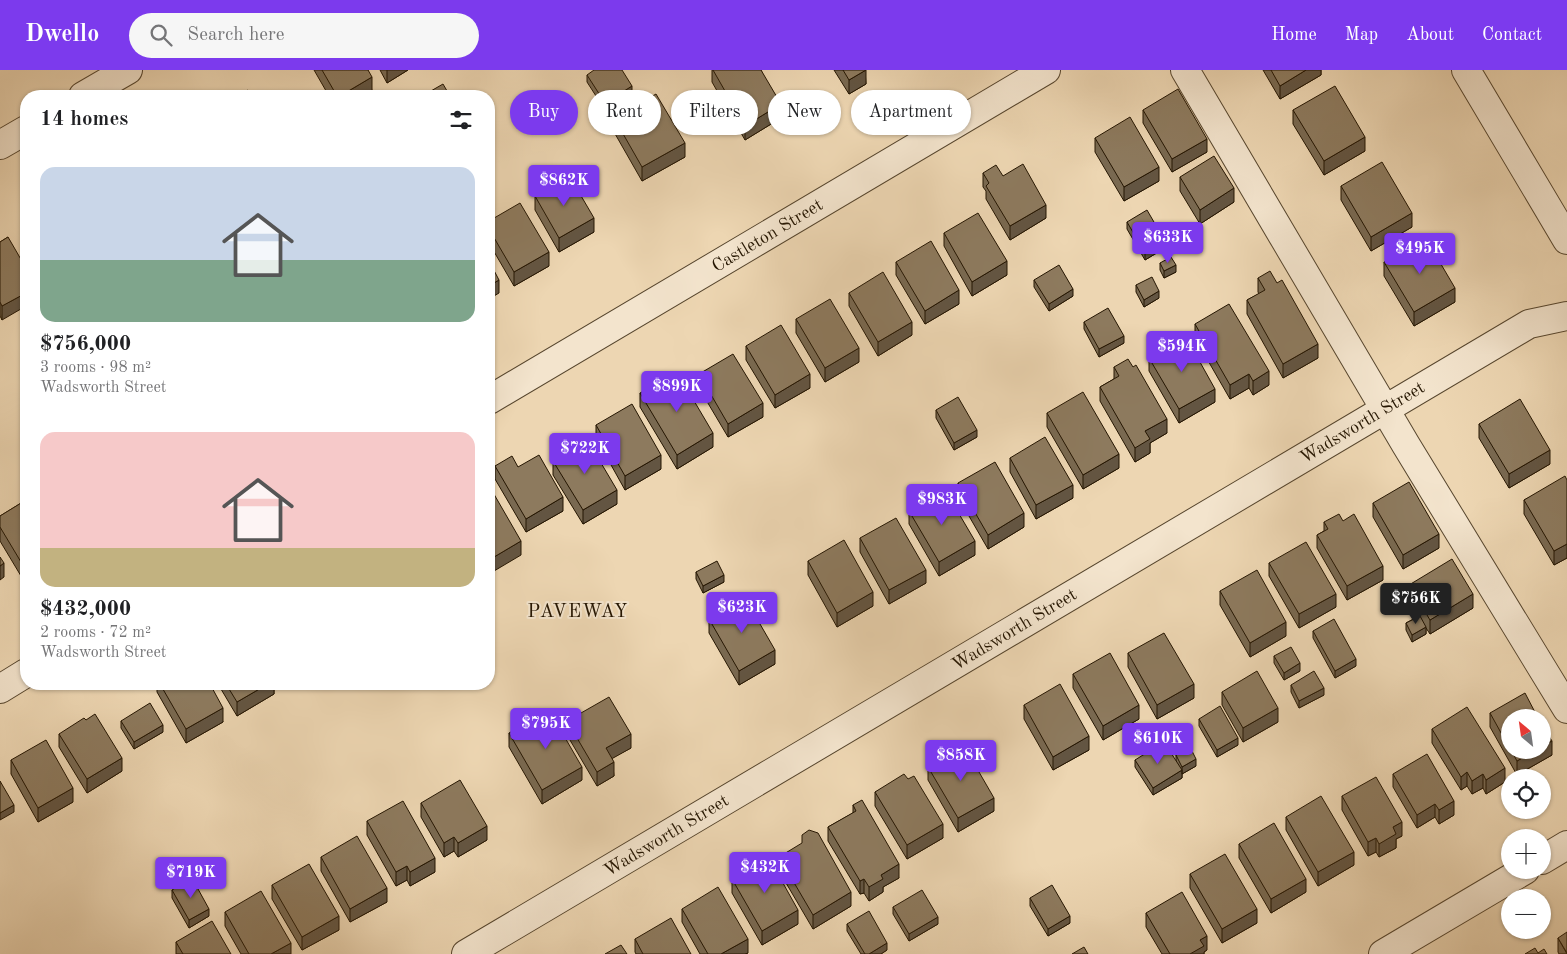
<!DOCTYPE html>
<meta charset="utf-8">
<style>
:root{--surface:#fff;--page:#f6f6f6;--text:#202124;--muted:#757577;--accent:#7c3aed}
body{margin:0;font-family:"Old Standard TT",serif;background:var(--page);color:var(--text);height:100vh;display:flex;flex-direction:column;font-size:19px;white-space:nowrap}
*{box-sizing:border-box;margin:0}
p{font-size:16px;color:var(--muted)}
.icon{flex:none;width:28px;height:28px;fill:none;stroke:currentColor;stroke-width:2;stroke-linecap:round;stroke-linejoin:round}
.map{position:relative;flex:1;overflow:hidden}
.panel{position:absolute;left:20px;top:20px;width:475px;height:600px;display:flex;flex-direction:column;background:var(--surface);border-radius:20px;box-shadow:0 1px 4px #0004}
.panel>*{flex:none}
.hud{position:absolute;left:510px;top:20px;width:475px;height:45px;display:flex;gap:10px}
.needle{width:32px;rotate:331deg}
.fabs{position:absolute;left:1501px;top:639px;display:grid;gap:10px}
.fabs a{display:grid;place-items:center;width:50px;height:50px;border-radius:50%;background:var(--surface);box-shadow:0 1px 4px #0004;font-size:25px}
.price{position:absolute;translate:-50% -42px;padding:0 11px;border-radius:5px;background:var(--accent);color:#fff;font-size:16px;line-height:32px;filter:drop-shadow(0 1px 2px #0008)}
.price::after{content:'';position:absolute;left:50%;top:30px;width:15px;height:11px;margin-left:-8px;background:inherit;clip-path:polygon(0 0,100% 0,50% 100%)}
.price.active{background:#222;color:#fff}
ul{padding:0;list-style:none}
li{display:grid;align-content:center;gap:10px;height:265px;padding:0 20px}
li span{display:grid;place-items:center;height:155px;border-radius:15px;color:#555}
li>.icon{margin-inline-start:auto}
span .icon{width:90px;height:90px;fill:#fffc;stroke-width:1}
li b{font-size:21px}
h2{display:flex;justify-content:space-between;align-items:center;height:60px;padding:0 20px;font-size:21px}
.chip{padding:0 18px;border-radius:22px;background:var(--surface);box-shadow:0 1px 4px #0004;font-size:18px;line-height:45px}
.chip.active{background:var(--accent);color:#fff}
header{display:flex;align-items:center;gap:30px;box-sizing:border-box;height:70px;padding:0 25px;background:var(--accent);color:#fff}
header strong{font-size:24px}
nav{display:flex;gap:28px;margin-inline-start:auto;font-size:18px}
.search{width:350px;height:45px;background:var(--page);display:flex;align-items:center;gap:12px;box-sizing:border-box;padding:0 18px;border-radius:28px;color:var(--muted);font-size:19px}
.map>svg:first-child{display:block}
.lines{fill:none;stroke-linecap:round;stroke-linejoin:round}
.minor-casing{stroke:#57462e;stroke-width:30}
.minor{stroke:#f3e4cd;stroke-width:28}
.wall{fill:#796951;stroke:#251602}
.shaded-wall{fill:#635542;stroke:#251602}
.building{fill:#8d7a5e;stroke:#251602}
.labels{text-anchor:middle;stroke-width:4;stroke-linejoin:round;paint-order:stroke}
.street-label{font-size:18px;fill:#251602;stroke:#f3e4cd}
.neighbourhood-label{font-size:19px;letter-spacing:1px;fill:#251602;stroke:#f3e4cd}
</style>
<header>
<strong>Dwello</strong>
<div class="search"><svg class="icon" aria-label="search" viewBox="0 0 24 24"><circle cx="10" cy="10" r="6"/><path d="M15 15l6 6"/></svg>Search here</div>
<nav><a>Home</a><a>Map</a><a>About</a><a>Contact</a></nav>
</header>
<div class="map">
<svg width="1567" height="884" viewBox="0 0 1567 884">
<rect width="100%" height="100%" fill="#edd6b2"/>
<filter id="stains"><feTurbulence type="fractalNoise" baseFrequency=".004" numOctaves="4"/><feColorMatrix values="0 0 0 0 .2 0 0 0 0 .09 0 0 0 0 .02 0 0 0 .5 -.17"/></filter>
<radialGradient id="worn" r=".72"><stop offset=".6" stop-color="#630" stop-opacity="0"/><stop offset="1" stop-color="#630" stop-opacity=".3"/></radialGradient>
<g class="lines">
<defs>
<path id="minor" d="M1185,0L1406,375L1567,639
M1466,0L1567,170
M83,26L128,0
M0,75L26,60
M489,330L1046,0
M0,619L26,603
M1542,790L1567,775
M466,884L1529,254L1567,246
M1383,884L1525,800"/>
</defs>
<use href="#minor" class="minor-casing"/>
<use href="#minor" class="minor"/>
</g>
<path class="wall" d="M314,0H368L372,21L363,26H329Z
M380,0H408L387,13Z
M712,0H761L781,48L745,70L712,12Z
M834,0H865L866,14L849,24Z
M1263,0H1321V5L1280,29Z
M587,5L632,23L605,40L587,12Z
M1143,40L1207,82L1172,102L1143,53Z
M1293,40L1365,81L1324,105L1293,54Z
M614,48L685,87L642,111L614,62Z
M1095,68L1159,111L1124,131L1095,82Z
M983,103L1046,148L1010,170L986,129V121L983,117Z
M1180,107L1234,132L1200,154L1180,121Z
M1341,116L1412,157L1371,181L1341,130Z
M535,126L594,162L559,182L535,140Z
M489,151L549,196L514,216L489,173Z
M1127,152L1165,178L1145,190L1127,159Z
M26,153V180L21,170V157Z
M944,163L1007,205L972,226L944,176Z
M8,167L2,250L0,246V172Z
M896,192L959,234L925,254L896,205Z
M1384,192L1455,232L1414,256L1384,206Z
M1160,193L1176,202L1164,208L1160,200Z
M1258,208L1318,288L1283,308L1247,244V230L1259,224L1258,222Z
M1034,210L1073,226L1049,241L1034,217Z
M1136,215L1159,228L1144,237L1136,222Z
M849,223L912,265L878,286L849,236Z
M796,249L859,292L825,312L796,263Z
M1084,252L1124,273L1099,287L1084,259Z
M1195,254L1269,315L1253,325L1249,318L1230,329L1195,268Z
M746,276L810,318L775,338L746,290Z
M1149,288L1215,332L1179,353L1149,301Z
M1114,297L1167,363L1150,373V383L1135,392L1100,331V317L1114,309Z
M699,304L763,347L728,367L699,318Z
M640,323L713,377L677,399L640,337Z
M936,340L977,367L954,380L936,348Z
M1047,343L1119,398L1083,419L1047,357Z
M1479,354L1550,394L1509,418L1479,368Z
M596,355L661,399L625,420L596,368Z
M1010,388L1073,428L1036,449L1010,402Z
M553,391L617,434L583,454L553,405Z
M495,396L518,397L563,441L526,462L495,409Z
M1567,410V488L1554,495L1524,444V430Z
M958,413L1024,457L988,479L958,427Z
M26,430L21,506L0,471V446Z
M1373,433L1439,478L1403,499L1373,447Z
M909,441L975,485L939,506L909,454Z
M1324,452L1383,510L1347,530L1317,478V465L1324,461Z
M860,468L926,513L889,534L860,482Z
M808,491L873,536L837,557L808,505Z
M1269,493L1336,537L1299,558L1269,506Z
M696,502L724,512L703,523L696,509Z
M1409,515L1473,538L1430,564L1426,558V564L1412,572L1406,560V553L1419,546L1409,528Z
M1220,521L1286,566L1250,587L1220,535Z
M709,549L775,594L739,615L709,563Z
M1313,561L1356,596L1335,608L1313,568Z
M1128,583L1194,628L1157,649L1128,597Z
M1274,586L1300,601L1284,610L1274,593Z
M1073,604L1139,649L1103,670L1073,618Z
M157,614H210L223,652L186,673L157,622Z
M218,614H274V624L237,646Z
M1291,615L1324,625L1299,638L1291,622Z
M1222,622L1278,652L1243,672L1222,635Z
M1024,635L1089,680L1053,700L1024,649Z
M1490,643L1510,648V680H1542L1552,685L1517,705L1490,657Z
M1199,649L1238,675L1217,687L1199,656Z
M121,651L163,662L134,679L121,658Z
M567,651L631,678L612,688L614,706L597,716L567,665Z
M1432,659L1505,712L1486,724L1483,718L1472,724L1467,716L1461,720L1432,673Z
M509,663L582,710L542,734L509,677Z
M59,664L122,701L87,723L59,677Z
M1176,685L1196,696L1182,704V708L1153,725L1135,697V690L1176,691Z
M11,690L73,732L38,752L11,704Z
M928,697L994,741L958,762L928,710Z
M1393,704L1454,745L1439,754L1435,747L1417,758L1393,717Z
M908,709L943,768L907,789L875,736V722Z
M1342,726L1402,766L1396,769V778L1379,787L1376,782L1368,786L1342,740Z
M421,733L487,770L458,787L454,781L444,787L421,747Z
M853,735L899,808L883,817V822L869,831L864,823L860,824L828,771V757L853,743Z
M1286,747L1354,795L1318,816L1286,760Z
M367,751L435,802L410,816L407,810L396,816L367,765Z
M1239,774L1306,822L1271,843L1239,788Z
M321,787L387,832L350,852L321,801Z
M779,787L851,836L813,859L779,801Z
M1190,804L1257,853L1222,873L1190,818Z
M732,809L798,854L762,875L732,823Z
M272,815L339,860L302,880L272,829Z
M172,820L209,846L189,858L172,828Z
M1030,828L1070,853L1048,866L1030,836Z
M893,837L938,854L909,871L893,844Z
M682,839L748,883L745,884H700L682,852Z
M225,842L291,884H241L225,856Z
M1146,843L1207,880L1204,882V884H1162L1146,857Z
M847,854L887,880L881,884H861L847,861Z
M1558,868L1567,884H1559L1558,882Z
M635,869L691,884H636L635,882Z
M176,872L231,884H176Z"/>
<path class="shaded-wall" d="M387,0H408L387,13Z
M866,0V14L849,24V10Z
M1306,0H1321V5L1280,29V16Z
M372,7V21L363,26H340Z
M632,16V23L605,40V33Z
M781,34V48L745,70V56Z
M1365,67V81L1324,105V91Z
M1207,69V82L1172,102V89Z
M685,73V87L642,111V97Z
M1159,97V111L1124,131V117Z
M1234,118V132L1200,154V140Z
M1046,135V148L1010,170V156Z
M1412,143V157L1371,181V167Z
M594,148V162L559,182V168Z
M1165,171V178L1145,190V183Z
M549,182V196L514,216V202Z
M1007,191V205L972,226V212Z
M1176,195V202L1164,208V201Z
M499,210V223L489,229V216Z
M1455,218V232L1414,256V242Z
M1073,219V226L1049,241V234Z
M959,220V234L925,254V241Z
M1159,221V228L1144,237V230Z
M26,223V236L2,250V236Z
M912,252V265L878,286V272Z
M1124,266V273L1099,287V279Z
M1318,274V288L1283,308V294Z
M859,278V292L825,312V298Z
M1269,301V315L1253,325V311Z
M810,304V318L775,338V325Z
M1249,304V318L1230,329V315Z
M1215,319V332L1179,353V339Z
M763,333V347L728,367V354Z
M1167,349V363L1150,373V383L1135,392V378L1145,361Z
M977,360V367L954,380V373Z
M713,363V377L677,399V385Z
M1550,380V394L1509,418V404Z
M1119,384V398L1083,419V405Z
M661,385V399L625,420V406Z
M1073,415V428L1036,449V435Z
M617,420V434L583,454V440Z
M563,427V441L526,462V449Z
M1024,443V457L988,479V465Z
M1439,464V478L1403,499V485Z
M521,471V485L489,504V490Z
M975,471V485L939,506V492Z
M1567,474V488L1554,495V481Z
M26,488V502L21,506V492Z
M4,493V507L0,510V496Z
M1383,496V510L1347,530V516Z
M926,500V513L889,534V520Z
M724,505V512L703,523V516Z
M873,522V536L837,557V543Z
M1336,524V537L1299,558V544Z
M1473,524V538L1430,564V550Z
M1286,552V566L1250,587V573Z
M1426,557V564L1412,572V565Z
M775,580V594L739,615V601Z
M1356,589V596L1335,608V601Z
M1300,593V601L1284,610V603Z
M268,614H274V624L237,646V632Z
M1194,614V628L1157,649V635Z
M1324,618V625L1299,638V631Z
M1139,635V649L1103,670V656Z
M223,638V652L186,673V659Z
M1278,638V652L1243,672V658Z
M163,655V662L134,679V672Z
M631,664V678L606,692V678Z
M1089,666V680L1053,700V687Z
M1238,668V675L1217,687V680Z
M1552,671V685L1517,705V691L1536,680H1542V676Z
M122,688V701L87,723V709Z
M1196,689V696L1182,704V697Z
M614,692V706L597,716V702Z
M582,697V710L542,734V720Z
M1505,698V712L1486,724V710Z
M1182,700V708L1153,725V718Z
M1467,702V716L1461,720V707Z
M1483,704V718L1472,724V711Z
M73,718V732L38,752V738Z
M994,728V741L958,762V748Z
M1454,731V745L1439,754V740Z
M1435,734V747L1417,758V745Z
M14,735V742L0,750V743Z
M1402,752V766L1396,769V778L1379,787V774L1393,757Z
M943,754V768L907,789V775Z
M487,756V770L458,787V773Z
M454,767V781L444,787V773Z
M1376,768V782L1368,786V772Z
M1354,782V795L1318,816V802Z
M435,788V802L410,816V802Z
M899,794V808L883,817V822L869,831V817L881,805Z
M407,796V810L396,816V802Z
M864,809V823L860,824V811Z
M1306,809V822L1271,843V829Z
M387,818V832L350,852V839Z
M851,822V836L813,859V845Z
M209,839V846L189,858V850Z
M1257,839V853L1222,873V859Z
M798,840V854L762,875V861Z
M339,846V860L302,880V867Z
M1070,846V853L1048,866V859Z
M938,847V854L909,871V864Z
M1207,866V880L1204,882V884H1190L1200,870Z
M748,869V883L745,884H721Z
M291,873V884H271Z
M887,873V880L881,884H869Z"/>
<path class="building" d="M322,0H368L372,7L340,26H337Z
M594,0H622L632,16L605,33L587,5Z
M713,0H761L781,34L745,56Z
M843,0H866L849,10Z
M1271,0H1306L1280,16Z
M443,14L450,26H425L424,25Z
M1335,16L1365,67L1324,91L1293,40Z
M1178,19L1207,69L1172,89L1143,40Z
M248,20L251,26H237Z
M656,24L685,73L642,97L614,48Z
M1130,47L1159,97L1124,117L1095,68Z
M1214,86L1234,118L1200,140L1180,107Z
M1382,92L1412,143L1371,167L1341,116Z
M1023,94L1046,135L1010,156L986,116L989,113L983,103L996,95L1003,106Z
M570,107L594,148L559,168L535,126Z
M520,133L549,182L514,202L489,159V151Z
M1147,140L1165,171L1145,183L1127,152Z
M978,143L1007,191L972,212L944,163Z
M26,153V166L21,157Z
M8,167L26,198V223L2,236L0,232V172Z
M1425,167L1455,218L1414,242L1384,192Z
M931,171L959,220L925,241L896,192Z
M1171,187L1176,195L1164,201L1160,193Z
M489,191L499,210L489,216Z
M1059,195L1073,219L1049,234L1034,210Z
M1270,201L1277,213L1282,210L1318,274L1283,294L1247,230L1265,220L1258,208Z
M883,202L912,252L878,272L849,223Z
M1152,207L1159,221L1144,230L1136,215Z
M830,229L859,278L825,298L796,249Z
M1229,234L1269,301L1253,311L1249,304L1230,315L1195,254Z
M1108,238L1124,266L1099,279L1084,252Z
M781,255L810,304L775,325L746,276Z
M1186,267L1215,319L1179,339L1149,288Z
M733,284L763,333L728,354L699,304Z
M1128,289L1133,297L1136,295L1167,349L1145,361L1150,369L1135,378L1100,317L1119,306L1114,297Z
M677,302L713,363L677,385L640,323Z
M1083,322L1119,384L1083,405L1047,343Z
M958,327L977,360L954,373L936,340Z
M1520,329L1550,380L1509,404L1479,354Z
M632,334L661,385L625,406L596,355Z
M1045,367L1073,415L1036,435L1010,388Z
M588,371L617,420L583,440L553,391Z
M539,385L563,427L526,449L495,396L512,386L518,397Z
M995,392L1024,443L988,465L958,413Z
M1565,406L1567,410V474L1554,481L1524,430Z
M1409,412L1439,464L1403,485L1373,433Z
M491,419L521,471L489,490V421Z
M945,420L975,471L939,492L909,441Z
M26,430V488L21,492L0,457V446Z
M1339,444L1343,451L1354,444L1383,496L1347,516L1317,465L1328,459L1324,452Z
M896,448L926,500L889,520L860,468Z
M844,470L873,522L837,543L808,491Z
M1306,472L1336,524L1299,544L1269,493Z
M0,487L4,493L0,496Z
M1452,489L1473,524L1430,550L1409,515Z
M717,491L724,505L703,516L696,502Z
M1257,500L1286,552L1250,573L1220,521Z
M745,528L775,580L739,601L709,549Z
M1420,546L1426,557L1412,565L1406,553Z
M1334,549L1356,589L1335,601L1313,561Z
M1164,563L1194,614L1157,635L1128,583Z
M1291,577L1300,593L1284,603L1274,586Z
M1110,583L1139,635L1103,656L1073,604Z
M1257,601L1278,638L1243,658L1222,622Z
M1314,601L1324,618L1299,631L1291,615Z
M160,614H210L223,638L186,659Z
M226,614H268L237,632Z
M1060,614L1089,666L1053,687L1024,635Z
M1525,623L1538,648H1510V679L1490,643Z
M609,627L631,664L606,678L614,692L597,702L567,651Z
M150,633L163,655L134,672L121,651Z
M1220,636L1238,668L1217,680L1199,649Z
M1467,637L1505,698L1486,710L1483,704L1472,711L1467,702L1461,707L1432,659Z
M549,640L582,697L542,720L509,663Z
M95,644L122,688L87,709L59,664L84,648L86,650Z
M1542,655L1552,671L1542,676Z
M46,670L73,718L38,738L11,690Z
M1164,672L1182,700L1153,718L1135,690Z
M964,676L994,728L958,748L928,697Z
M1190,677L1196,689L1182,697L1176,685Z
M1511,680H1536L1517,691Z
M1427,684L1454,731L1439,740L1435,734L1417,745L1393,704Z
M904,704L908,709L914,706L943,754L907,775L875,722Z
M1376,707L1402,752L1393,757L1396,764L1379,774L1376,768L1368,772L1342,726Z
M460,710L487,756L458,773L454,767L444,773L421,733Z
M0,711L14,735L0,743Z
M1321,726L1354,782L1318,802L1286,747Z
M862,730L899,794L881,805L883,809L869,817L864,809L860,811L828,757L856,741L853,735Z
M403,731L435,788L410,802L407,796L396,802L367,751Z
M1274,753L1306,809L1271,829L1239,774Z
M809,760L818,763L851,822L813,845L779,787L802,773V765Z
M357,766L387,818L350,839L321,787Z
M1225,784L1257,839L1222,859L1190,804Z
M769,788L798,840L762,861L732,809Z
M309,794L339,846L302,867L272,815Z
M192,808L209,839L189,850L172,820Z
M1052,815L1070,846L1048,859L1030,828Z
M718,817L748,869L721,884H708L682,839Z
M922,820L938,847L909,864L893,837Z
M261,821L291,873L271,884H249L225,842Z
M1182,822L1207,866L1200,870L1204,876L1190,884H1170L1146,843Z
M869,841L887,873L869,884H865L847,854Z
M671,848L691,884H643L635,869Z
M212,851L231,884H183L176,872Z
M1567,862V883L1558,868Z
M621,875L627,884H605Z
M1084,877L1088,884H1072Z
M1535,878L1538,883L1544,879L1547,884H1525Z"/>
<g class="labels">
<g class="street-label">
<text transform="translate(767 165) rotate(-31)" y="6">Castleton Street</text>
<text transform="translate(1362 352) rotate(-31)" y="6">Wadsworth Street</text>
<text transform="translate(1014 559) rotate(-31)" y="6">Wadsworth Street</text>
<text transform="translate(666 765) rotate(-31)" y="6">Wadsworth Street</text>
</g>
<g class="neighbourhood-label">
<text x="578" y="547">PAVEWAY</text>
</g>
</g>
<rect width="100%" height="100%" filter="url(#stains)"/>
<rect width="100%" height="100%" fill="url(#worn)"/>
</svg>
<div class="fabs">
<a><svg class="needle" viewBox="-14 -14 28 28"><path d="M0-13l5 13h-10z" fill="#e53935"/><path d="M0 13l5-13h-10z" fill="#757577"/></svg></a>
<a><svg class="icon" aria-label="locate" viewBox="0 0 24 24"><circle cx="12" cy="12" r="6"/><path d="M12 2v4M12 18v4M2 12h4M18 12h4"/></svg></a>
<a>+</a>
<a>−</a>
</div>
<b class="price" style="left:564px;top:137px">$862K</b>
<b class="price" style="left:1168px;top:194px">$633K</b>
<b class="price" style="left:1420px;top:205px">$495K</b>
<b class="price" style="left:1182px;top:303px">$594K</b>
<b class="price" style="left:677px;top:343px">$899K</b>
<b class="price" style="left:585px;top:405px">$722K</b>
<b class="price" style="left:942px;top:456px">$983K</b>
<b class="price active" style="left:1416px;top:555px">$756K</b>
<b class="price" style="left:742px;top:564px">$623K</b>
<b class="price" style="left:546px;top:680px">$795K</b>
<b class="price" style="left:1158px;top:695px">$610K</b>
<b class="price" style="left:961px;top:712px">$858K</b>
<b class="price" style="left:765px;top:824px">$432K</b>
<b class="price" style="left:191px;top:829px">$719K</b>
<div class="hud">
<a class="chip active">Buy</a>
<a class="chip">Rent</a>
<a class="chip">Filters</a>
<a class="chip">New</a>
<a class="chip">Apartment</a>
</div>
<section class="panel">
<h2>14 homes<svg class="icon" aria-label="filters" viewBox="0 0 24 24"><path d="M4 7h16M4 17h16"/><circle cx="9" cy="7" r="2"/><circle cx="15" cy="17" r="2"/></svg></h2>
<ul>
<li><span style="background:linear-gradient(#c9d6e8 60%,#7fa58c 0)"><svg class="icon" aria-label="home" viewBox="0 0 24 24"><path d="M3 11l9-7 9 7M6 9v11h12V9"/></svg></span><div><b>$756,000</b><p>3 rooms · 98 m²</p><p>Wadsworth Street</p></div></li>
<li><span style="background:linear-gradient(#f6c9c9 75%,#c2b280 0)"><svg class="icon" aria-label="home" viewBox="0 0 24 24"><path d="M3 11l9-7 9 7M6 9v11h12V9"/></svg></span><div><b>$432,000</b><p>2 rooms · 72 m²</p><p>Wadsworth Street</p></div></li>
</ul>
</section>
</div>
